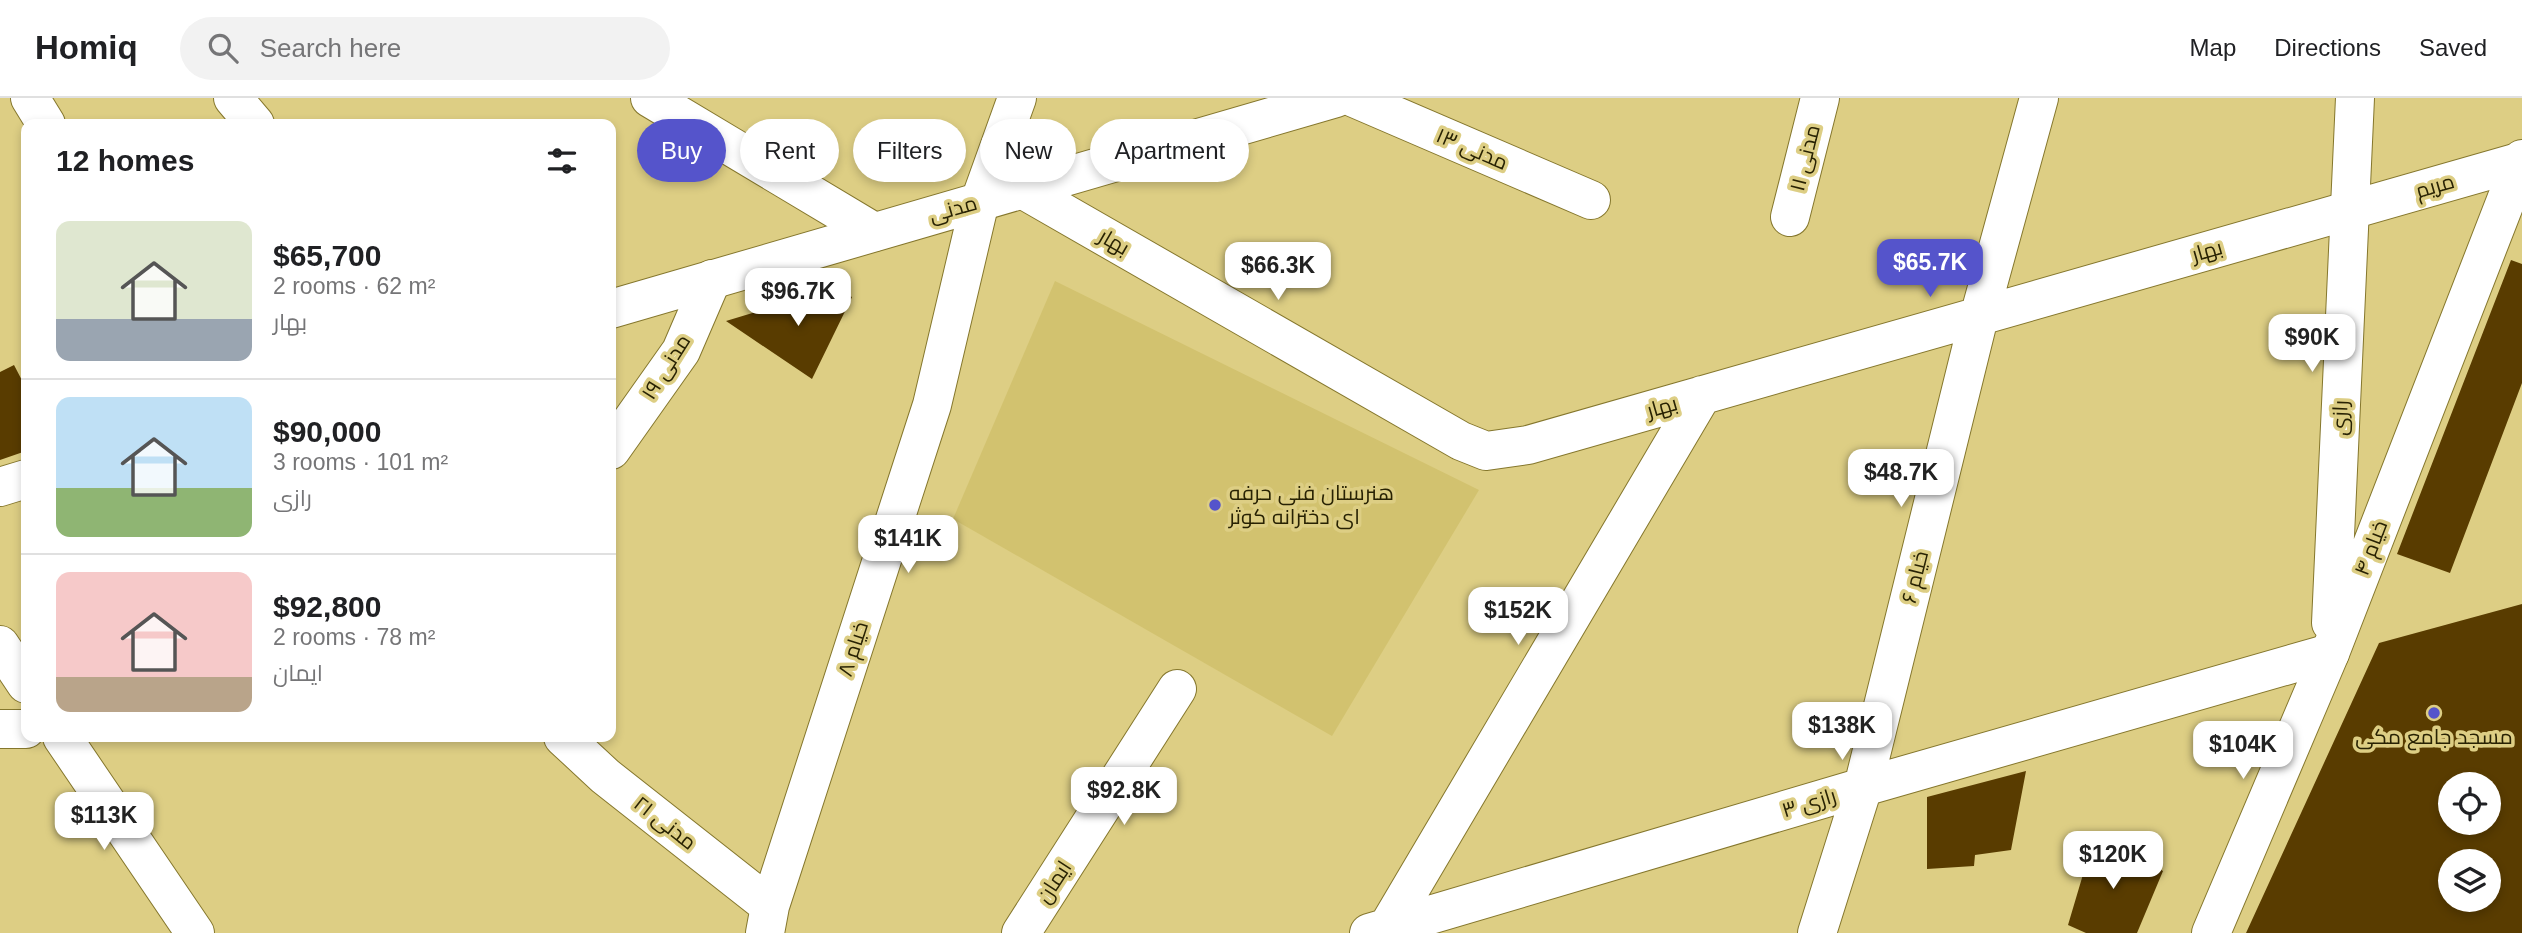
<!DOCTYPE html>
<meta charset="utf-8">
<style>
:root{--surface:#fff;--page:#f2f2f2;--text:#202124;--muted:#757577;--line:#e0e0e0;--accent:#5554cb}
body{margin:0;font-family:Arial,Cairo,sans-serif;background:var(--page);color:var(--text);height:100vh;display:flex;flex-direction:column;font-size:26px;white-space:nowrap}
*{box-sizing:border-box;margin:0}
p{font-size:23px;color:var(--muted)}
.icon{flex:none;width:38px;height:38px;fill:none;stroke:currentColor;stroke-width:2;stroke-linecap:round;stroke-linejoin:round}
.map{position:relative;flex:1;overflow:hidden}
.details{position:absolute;left:21px;top:21px;width:595px;height:623px;display:flex;flex-direction:column;background:var(--surface);border-radius:14px;box-shadow:0 4px 10px #0003}
.details>*{flex:none}
.hud{position:absolute;left:637px;top:21px;width:665px;height:63px;display:flex;gap:14px}
.controls{position:absolute;left:2438px;top:674px;display:grid;gap:14px}
.controls a{display:grid;place-items:center;width:63px;height:63px;border-radius:50%;background:var(--surface);box-shadow:0 4px 10px #0003;font-size:35px}
.price{position:absolute;translate:-50% -60px;padding:0 16px;border-radius:14px;background:#fff;color:#222;font-size:23px;line-height:46px;filter:drop-shadow(0 2px 4px #0008)}
.price::after{content:'';position:absolute;left:50%;top:42px;width:21px;height:16px;margin-left:-10px;background:inherit;clip-path:polygon(0 0,100% 0,50% 100%)}
.price.current{background:var(--accent);color:#fff}
ul{padding:0;list-style:none}
li{display:flex;align-items:center;gap:21px;height:175px;padding:0 35px}
li+li{border-top:2px solid var(--line)}
li span{display:grid;place-items:center;flex:none;width:196px;height:140px;border-radius:14px;color:#555}
li>.icon{margin-inline-start:auto}
span .icon{width:84px;height:84px;fill:#fffc;stroke-width:1}
li b{font-size:30px}
h2{display:flex;justify-content:space-between;align-items:center;height:84px;padding:0 35px;font-size:30px}
.chip{padding:0 24px;border-radius:32px;background:var(--surface);box-shadow:0 4px 10px #0003;font-size:24px;line-height:63px}
.chip.current{background:var(--accent);color:#fff}
header{display:flex;align-items:center;gap:42px;box-sizing:border-box;height:98px;padding:0 35px;background:var(--surface);border-bottom:2px solid var(--line)}
header strong{font-size:33px}
nav{display:flex;gap:38px;margin-inline-start:auto;font-size:24px}
.search{width:490px;height:63px;background:var(--page);display:flex;align-items:center;gap:18px;box-sizing:border-box;padding:0 24px;border-radius:38px;color:var(--muted);font-size:26px}
.map>svg:first-child{display:block}
.built{fill:#d2c26f}
.building{fill:#593c00;fill-rule:evenodd}
.lines{fill:none;stroke-linecap:round;stroke-linejoin:round}
.street-casing{stroke:#85772d;stroke-width:40}
.secondary-casing{stroke:#85772d;stroke-width:40}
.street{stroke:#fff;stroke-width:38}
.secondary{stroke:#fff;stroke-width:38}
.poi-dot{fill:#5554cb;stroke:#ddce84;stroke-width:2.5}
.labels{text-anchor:middle;stroke-width:7;stroke-linejoin:round;paint-order:stroke}
.street-label{font-size:21px;fill:#282203;stroke:#ddce84}
.poi-label{font-size:21px;fill:#282203;stroke:#ddce84;text-anchor:start}
</style>
<header>
<strong>Homiq</strong>
<div class="search"><svg class="icon" aria-label="search" viewBox="0 0 24 24"><circle cx="10" cy="10" r="6"/><path d="M15 15l6 6"/></svg>Search here</div>
<nav><a>Map</a><a>Directions</a><a>Saved</a></nav>
</header>
<div class="map">
<svg width="2522" height="835" viewBox="0 0 2522 835">
<rect width="100%" height="100%" fill="#ddce84"/>
<path class="built" d="M1055,183L1479,392L1332,638L953,421Z"/>
<path class="building" d="M2511,162L2522,166V285L2450,475L2397,456Z
M835,190L852,199L812,281L726,223Z
M14,267L26,290V353L0,362V274Z
M2522,506V835H2246L2379,545ZM2450,686H2488V724H2450ZM2450,763H2488V802H2450Z
M2026,673L2011,752L1975,757L1974,768L1927,771V699Z
M2095,736L2163,773L2137,835H2086L2068,827Z"/>
<g class="lines">
<defs>
<path id="street" d="M30,0L46,26
M233,0L255,26
M650,0L874,134
M1354,0L1591,102
M1022,91L1461,343L1486,353L1528,347L2522,63
M1790,119L1820,0
M611,352L681,253L712,181
M0,631H26
M563,639L605,678L770,808
M1386,832L1702,297
M765,835L770,808L932,307L980,103L1017,0
M1021,835L1177,591
M1369,835L1863,689L2330,555
M1817,835L1863,689L1979,219L2039,0"/>
<path id="secondary" d="M611,211L1336,0
M0,389L26,381
M2331,525L2355,0
M0,547L26,586
M62,639L195,835
M2211,835L2330,555L2522,61"/>
</defs>
<use href="#street" class="street-casing"/>
<use href="#secondary" class="secondary-casing"/>
<use href="#street" class="street"/>
<use href="#secondary" class="secondary"/>
</g>
<g class="poi-dot">
<circle cx="1215" cy="407" r="7"/>
<circle cx="2434" cy="615" r="7"/>
</g>
<g class="labels">
<g class="street-label">
<text transform="translate(1472 51) rotate(23)" y="7">مدنی ۱۳</text>
<text transform="translate(1805 60) rotate(-76)" y="7">مدنی ۱۱</text>
<text transform="translate(2435 88) rotate(-16)" y="7">مریم</text>
<text transform="translate(953 111) rotate(-16)" y="7">مدنی</text>
<text transform="translate(1114 144) rotate(30)" y="7">بهار</text>
<text transform="translate(2207 153) rotate(-16)" y="7">بهار</text>
<text transform="translate(666 269) rotate(-58)" y="7">مدنی ۱۹</text>
<text transform="translate(1662 309) rotate(-16)" y="7">بهار</text>
<text transform="translate(2340 320) rotate(-88)" y="7">رازی</text>
<text transform="translate(2371 450) rotate(-69)" y="7">خیام ۴</text>
<text transform="translate(1915 479) rotate(-76)" y="7">خیام ۶</text>
<text transform="translate(853 551) rotate(-72)" y="7">خیام ۸</text>
<text transform="translate(1809 705) rotate(-17)" y="7">رازی ۳</text>
<text transform="translate(665 725) rotate(38)" y="7">مدنی ۲۱</text>
<text transform="translate(1054 784) rotate(-57)" y="7">ایمان</text>
</g>
<g class="poi-label">
<text x="1229" y="402">هنرستان فنی حرفه<tspan x="1229" dy="24">ای دخترانه کوثر</tspan></text>
<text x="2434" y="646" text-anchor="middle">مسجد جامع مکی</text>
</g>
</g>
</svg>
<div class="controls">
<a><svg class="icon" aria-label="locate" viewBox="0 0 24 24"><circle cx="12" cy="12" r="6"/><path d="M12 2v4M12 18v4M2 12h4M18 12h4"/></svg></a>
<a><svg class="icon" aria-label="layers" viewBox="0 0 24 24"><path d="M12 4l9 5-9 5-9-5zM3 14l9 5 9-5"/></svg></a>
</div>
<b class="price current" style="left:1930px;top:201px">$65.7K</b>
<b class="price" style="left:1278px;top:204px">$66.3K</b>
<b class="price" style="left:798px;top:230px">$96.7K</b>
<b class="price" style="left:2312px;top:276px">$90K</b>
<b class="price" style="left:1901px;top:411px">$48.7K</b>
<b class="price" style="left:908px;top:477px">$141K</b>
<b class="price" style="left:1518px;top:549px">$152K</b>
<b class="price" style="left:1842px;top:664px">$138K</b>
<b class="price" style="left:2243px;top:683px">$104K</b>
<b class="price" style="left:1124px;top:729px">$92.8K</b>
<b class="price" style="left:104px;top:754px">$113K</b>
<b class="price" style="left:2113px;top:793px">$120K</b>
<div class="hud">
<a class="chip current">Buy</a>
<a class="chip">Rent</a>
<a class="chip">Filters</a>
<a class="chip">New</a>
<a class="chip">Apartment</a>
</div>
<section class="details">
<h2>12 homes<svg class="icon" aria-label="filters" viewBox="0 0 24 24"><path d="M4 7h16M4 17h16"/><circle cx="9" cy="7" r="2"/><circle cx="15" cy="17" r="2"/></svg></h2>
<ul>
<li><span style="background:linear-gradient(#dfe7d0 70%,#9aa5b1 0)"><svg class="icon" aria-label="home" viewBox="0 0 24 24"><path d="M3 11l9-7 9 7M6 9v11h12V9"/></svg></span><div><b>$65,700</b><p>2 rooms · 62 m²</p><p>بهار</p></div></li>
<li><span style="background:linear-gradient(#bfe0f5 65%,#8fb573 0)"><svg class="icon" aria-label="home" viewBox="0 0 24 24"><path d="M3 11l9-7 9 7M6 9v11h12V9"/></svg></span><div><b>$90,000</b><p>3 rooms · 101 m²</p><p>رازی</p></div></li>
<li><span style="background:linear-gradient(#f6c9c9 75%,#b9a48a 0)"><svg class="icon" aria-label="home" viewBox="0 0 24 24"><path d="M3 11l9-7 9 7M6 9v11h12V9"/></svg></span><div><b>$92,800</b><p>2 rooms · 78 m²</p><p>ایمان</p></div></li>
</ul>
</section>
</div>
